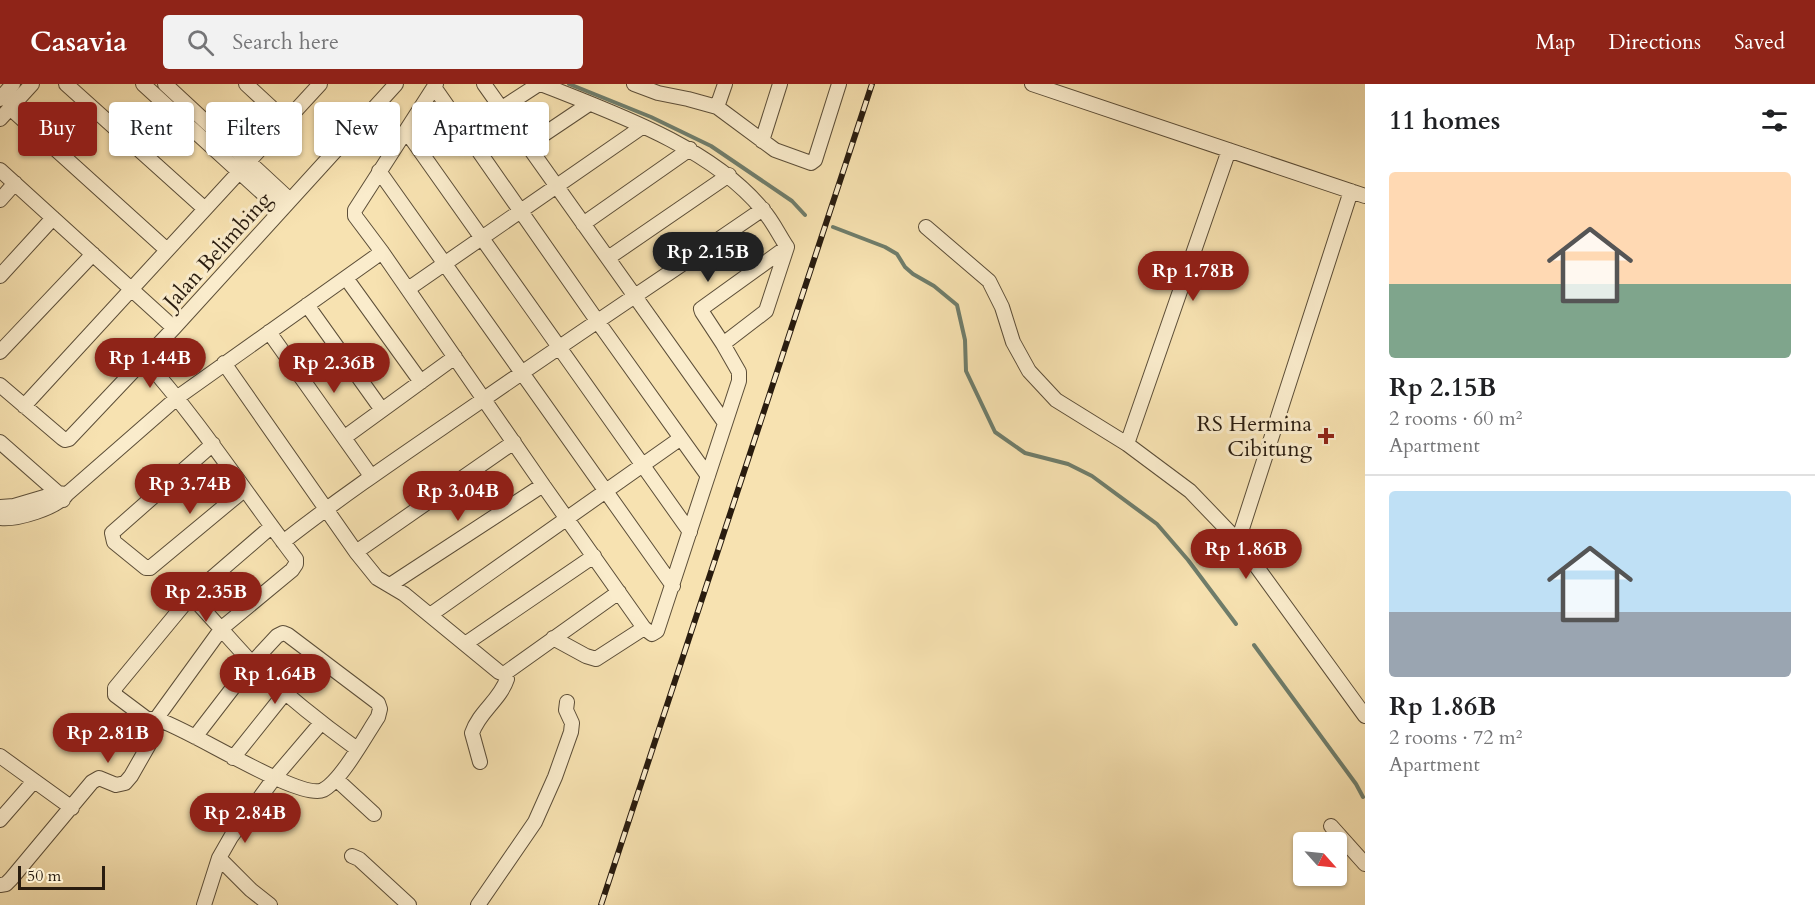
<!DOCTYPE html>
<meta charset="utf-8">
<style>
:root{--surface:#fff;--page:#f2f2f2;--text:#202124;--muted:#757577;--line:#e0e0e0;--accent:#8f2418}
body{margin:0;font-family:Cardo,serif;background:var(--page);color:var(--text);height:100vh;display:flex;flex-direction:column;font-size:22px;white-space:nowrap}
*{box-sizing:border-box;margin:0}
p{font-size:20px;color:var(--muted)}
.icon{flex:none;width:33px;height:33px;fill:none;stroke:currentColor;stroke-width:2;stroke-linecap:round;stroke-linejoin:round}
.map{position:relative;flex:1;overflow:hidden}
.details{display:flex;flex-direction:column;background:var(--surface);width:450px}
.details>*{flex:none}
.banner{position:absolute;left:18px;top:18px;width:570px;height:54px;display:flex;gap:12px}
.needle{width:39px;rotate:117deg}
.fabs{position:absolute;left:1293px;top:748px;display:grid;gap:12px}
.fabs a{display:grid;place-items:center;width:54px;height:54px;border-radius:6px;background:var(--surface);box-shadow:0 2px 4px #0004;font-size:30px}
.scale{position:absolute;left:18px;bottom:15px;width:87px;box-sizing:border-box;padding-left:6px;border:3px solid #291c0f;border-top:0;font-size:16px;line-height:21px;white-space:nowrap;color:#291c0f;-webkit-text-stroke:4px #faeccc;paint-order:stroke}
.price{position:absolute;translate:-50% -51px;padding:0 14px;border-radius:21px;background:var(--accent);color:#fff;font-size:20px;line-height:39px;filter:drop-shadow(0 2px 3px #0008)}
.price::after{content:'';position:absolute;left:50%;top:36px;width:18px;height:14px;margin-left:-9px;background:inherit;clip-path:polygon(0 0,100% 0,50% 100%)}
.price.on{background:#222;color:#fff}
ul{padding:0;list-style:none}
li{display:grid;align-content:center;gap:12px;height:318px;padding:0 24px}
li+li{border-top:2px solid var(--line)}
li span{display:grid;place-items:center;height:186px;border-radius:6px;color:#555}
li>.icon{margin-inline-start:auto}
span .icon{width:108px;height:108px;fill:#fffc;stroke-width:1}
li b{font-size:26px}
h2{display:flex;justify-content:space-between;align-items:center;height:72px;padding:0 24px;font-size:26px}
.tag{padding:0 21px;border-radius:6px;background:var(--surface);box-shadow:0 2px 4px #0004;font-size:21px;line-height:54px}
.tag.on{background:var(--accent);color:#fff}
header{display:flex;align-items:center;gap:36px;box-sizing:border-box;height:84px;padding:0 30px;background:var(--accent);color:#fff}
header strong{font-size:28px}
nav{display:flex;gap:33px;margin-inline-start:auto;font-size:21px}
.search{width:420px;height:54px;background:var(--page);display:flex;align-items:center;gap:15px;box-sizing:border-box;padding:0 21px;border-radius:6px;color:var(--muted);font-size:22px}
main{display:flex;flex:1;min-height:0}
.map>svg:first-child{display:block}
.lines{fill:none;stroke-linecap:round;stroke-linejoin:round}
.stream{stroke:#6f7d6b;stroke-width:4}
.minor-casing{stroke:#5c4e38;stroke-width:16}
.minor{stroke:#faeccc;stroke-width:14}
.rail-casing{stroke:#291c0f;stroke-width:6}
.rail{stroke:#faeccc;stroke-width:4;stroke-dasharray:11;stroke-linecap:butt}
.poi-dot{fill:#8f2418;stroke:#faeccc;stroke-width:2}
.labels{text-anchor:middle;stroke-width:6;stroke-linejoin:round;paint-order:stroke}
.street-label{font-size:22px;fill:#291c0f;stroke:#faeccc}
.poi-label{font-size:22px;fill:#291c0f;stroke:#faeccc;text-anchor:end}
</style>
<header>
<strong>Casavia</strong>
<div class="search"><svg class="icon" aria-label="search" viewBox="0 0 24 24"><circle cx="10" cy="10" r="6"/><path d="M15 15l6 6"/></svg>Search here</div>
<nav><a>Map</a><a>Directions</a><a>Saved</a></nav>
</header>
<main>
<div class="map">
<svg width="1365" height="821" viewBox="0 0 1365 821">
<rect width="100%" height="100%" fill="#f7e2b1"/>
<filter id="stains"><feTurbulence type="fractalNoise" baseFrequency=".00333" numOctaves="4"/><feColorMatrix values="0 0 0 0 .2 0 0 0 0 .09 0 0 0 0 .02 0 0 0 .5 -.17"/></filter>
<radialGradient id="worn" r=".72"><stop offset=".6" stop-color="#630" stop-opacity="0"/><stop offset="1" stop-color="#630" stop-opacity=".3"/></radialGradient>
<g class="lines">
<path class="stream" d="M569,0L651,33L711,62L792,117L805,131
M833,143L885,163L897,170L905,183L913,190L934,202L957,221L965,256L966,287L995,348L1025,369L1068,380L1092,392L1157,440L1188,476L1236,540
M1254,561L1356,700L1363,713"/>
<defs>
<path id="minor" d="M66,0L205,125
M143,0L281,126
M165,0L290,116
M246,0L286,37
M436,0L355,126V132L382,168L543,401L644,544L652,550L657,547L739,297V288L723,260L766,227L787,163C779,151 772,136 762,125C711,63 614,29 541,0
M484,0L725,339
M634,0L658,9L688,15L717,23L775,66L811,79L815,76L839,0
M1032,0L1365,112
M434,3L598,238L708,392
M0,15L13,0
M717,23L725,0
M10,24L167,166
M502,24L539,0
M0,35L32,0
M406,47L690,448
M762,57L780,0
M528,61L589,20
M0,86L174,244
M379,87L673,502
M0,116L15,99
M583,140L690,65
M926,143L989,197L1002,223L1013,258L1029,287L1056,316L1127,360L1190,407L1238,457L1365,632
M608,174L729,91
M0,192L53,134
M346,194L421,298
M408,205L642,43
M307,221L382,326
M269,248L371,392
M723,260L702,228L701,225L787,163
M0,268L93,170
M144,275C200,338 245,408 296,475V480L292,486L222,544L156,635H147L115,611V604L191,512L271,443
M224,279L356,468L377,494L404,510L499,588L504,590L619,508
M0,301L62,354L65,356L69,355L174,244L396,0
M24,322L320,0
M345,353L455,273
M0,358L58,409L63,416
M213,360L112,449L114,458L146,484H150L244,406
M1127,360L1229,66
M0,423L14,422L58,409L65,410
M0,434C17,436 57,424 67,410L178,313L382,168
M1238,457L1351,107
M283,458C348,407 416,362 484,315C576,251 670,189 763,125
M356,468L514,358
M390,501L543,401
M191,512C212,534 232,558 253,580C286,611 321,639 357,665
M430,531L681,354
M553,554L586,572L596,575L644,544
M465,560L594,472
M0,672L72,724
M233,674L285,609
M480,678L472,649C479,628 500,616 507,595L504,590
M336,695L374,730
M0,736L34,697
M1331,742L1365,780
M352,772L359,775L409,821
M219,774L251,806L270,821
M0,801L6,800L11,795L92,698L99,694L116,701L125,699L131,692L155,650L156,635C187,643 299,717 323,706C341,697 366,651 378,633L380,625L378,619L288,551L283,549L277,552L252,579L195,653
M204,821L219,774L231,753L275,693L321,639
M478,821L535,738L555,693L571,648L572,639L566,626L567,618"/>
</defs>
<use href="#minor" class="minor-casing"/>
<use href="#minor" class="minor"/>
<defs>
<path id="rail" d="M601,821L872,0"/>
</defs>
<use href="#rail" class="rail-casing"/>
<use href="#rail" class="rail"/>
</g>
<path class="poi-dot" d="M1323 343h6v6h6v6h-6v6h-6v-6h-6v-6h6z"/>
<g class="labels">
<g class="street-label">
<text transform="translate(217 166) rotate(-48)" y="8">Jalan Belimbing</text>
</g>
<g class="poi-label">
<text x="1312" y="347">RS Hermina<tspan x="1312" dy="25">Cibitung</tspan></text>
</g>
</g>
<rect width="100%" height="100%" filter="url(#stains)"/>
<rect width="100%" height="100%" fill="url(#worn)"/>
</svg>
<div class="fabs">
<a><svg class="needle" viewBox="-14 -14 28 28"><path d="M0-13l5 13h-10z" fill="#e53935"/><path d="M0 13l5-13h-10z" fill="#757577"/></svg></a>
</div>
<div class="scale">50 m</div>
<b class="price on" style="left:708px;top:199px">Rp 2.15B</b>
<b class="price" style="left:1193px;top:218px">Rp 1.78B</b>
<b class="price" style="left:150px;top:305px">Rp 1.44B</b>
<b class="price" style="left:334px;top:310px">Rp 2.36B</b>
<b class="price" style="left:190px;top:431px">Rp 3.74B</b>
<b class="price" style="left:458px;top:438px">Rp 3.04B</b>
<b class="price" style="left:1246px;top:496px">Rp 1.86B</b>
<b class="price" style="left:206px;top:539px">Rp 2.35B</b>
<b class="price" style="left:275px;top:621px">Rp 1.64B</b>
<b class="price" style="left:108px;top:680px">Rp 2.81B</b>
<b class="price" style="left:245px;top:760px">Rp 2.84B</b>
<div class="banner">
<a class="tag on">Buy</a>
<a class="tag">Rent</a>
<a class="tag">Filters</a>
<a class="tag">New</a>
<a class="tag">Apartment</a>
</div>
</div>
<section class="details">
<h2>11 homes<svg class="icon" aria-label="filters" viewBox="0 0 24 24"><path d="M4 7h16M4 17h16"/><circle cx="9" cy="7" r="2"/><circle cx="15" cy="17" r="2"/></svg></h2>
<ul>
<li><span style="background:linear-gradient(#ffd9b3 60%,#7fa58c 0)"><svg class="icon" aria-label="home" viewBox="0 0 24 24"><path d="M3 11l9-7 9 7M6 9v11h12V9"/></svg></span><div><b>Rp 2.15B</b><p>2 rooms · 60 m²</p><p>Apartment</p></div></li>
<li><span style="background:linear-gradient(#bfe0f5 65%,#9aa5b1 0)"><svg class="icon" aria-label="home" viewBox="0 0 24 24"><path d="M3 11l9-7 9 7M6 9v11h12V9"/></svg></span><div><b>Rp 1.86B</b><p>2 rooms · 72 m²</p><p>Apartment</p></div></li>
</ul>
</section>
</main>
